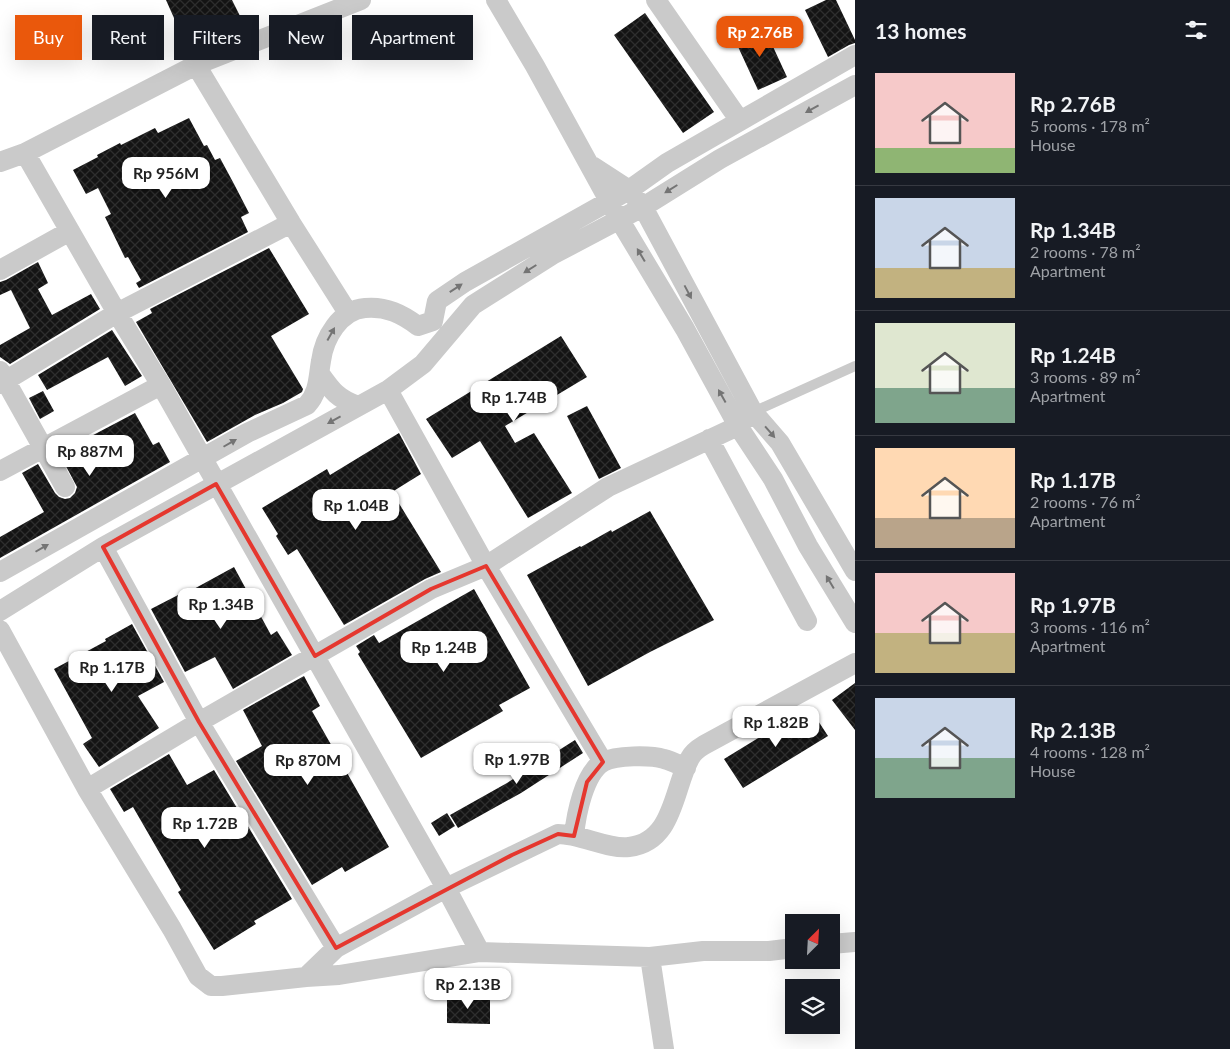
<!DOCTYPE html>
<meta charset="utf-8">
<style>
:root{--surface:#171b24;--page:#20242c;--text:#f1f3f6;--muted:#9ea1a6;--line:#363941;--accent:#ea580c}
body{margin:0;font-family:Lato,sans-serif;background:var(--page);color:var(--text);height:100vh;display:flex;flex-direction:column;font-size:19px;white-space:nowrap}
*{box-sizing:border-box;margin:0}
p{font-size:16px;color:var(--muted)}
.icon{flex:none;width:28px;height:28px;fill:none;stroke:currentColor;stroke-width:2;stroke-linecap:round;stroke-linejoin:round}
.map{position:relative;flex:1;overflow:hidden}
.side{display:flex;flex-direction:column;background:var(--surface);width:375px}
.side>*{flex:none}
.top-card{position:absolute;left:15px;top:15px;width:475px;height:45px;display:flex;gap:10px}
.needle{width:32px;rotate:24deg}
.tools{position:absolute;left:785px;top:914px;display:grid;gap:10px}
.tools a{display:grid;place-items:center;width:55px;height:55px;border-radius:0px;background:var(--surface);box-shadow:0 5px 20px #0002;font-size:25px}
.price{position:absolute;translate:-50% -42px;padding:0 11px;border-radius:10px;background:#fff;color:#222;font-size:16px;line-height:32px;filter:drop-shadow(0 1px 2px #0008)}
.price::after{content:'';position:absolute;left:50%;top:30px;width:15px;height:11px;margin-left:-8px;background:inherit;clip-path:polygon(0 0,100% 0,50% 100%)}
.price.selected{background:var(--accent);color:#fff}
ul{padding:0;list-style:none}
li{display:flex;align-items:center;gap:15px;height:125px;padding:0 20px}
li+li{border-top:1px solid var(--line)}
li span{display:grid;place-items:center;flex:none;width:140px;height:100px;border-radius:0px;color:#555}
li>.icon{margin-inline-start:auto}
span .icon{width:60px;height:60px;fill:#fffc;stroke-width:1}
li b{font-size:21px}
h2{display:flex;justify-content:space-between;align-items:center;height:60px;padding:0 20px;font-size:21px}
.chip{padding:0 18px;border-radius:0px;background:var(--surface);box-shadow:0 5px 20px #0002;font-size:18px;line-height:45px}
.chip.selected{background:var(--accent);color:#fff}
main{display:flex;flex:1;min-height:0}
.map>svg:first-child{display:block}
.building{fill:url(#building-cross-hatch)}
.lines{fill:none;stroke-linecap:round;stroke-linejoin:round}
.service{stroke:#cacaca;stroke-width:10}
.minor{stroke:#cacaca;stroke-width:20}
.oneway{fill:#747474}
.marked{fill:none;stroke:#e5372e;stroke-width:4;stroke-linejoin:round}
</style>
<main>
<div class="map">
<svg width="855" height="1049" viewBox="0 0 855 1049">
<defs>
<pattern id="building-cross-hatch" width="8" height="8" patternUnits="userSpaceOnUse" patternTransform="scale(1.25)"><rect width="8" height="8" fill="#141414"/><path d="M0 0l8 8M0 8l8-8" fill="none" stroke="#2e2e2e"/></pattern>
</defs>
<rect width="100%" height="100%" fill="#fff"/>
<path class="building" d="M166,0H232L244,24L215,38L213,34L186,45Z
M826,0H836L855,40V43L849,45L828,57L805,10Z
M645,13L714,112L683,133L614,35Z
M763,25L787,77L758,90L734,38Z
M189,118L204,146L207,145L215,160L220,158L234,184L249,213L241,217L248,232L139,288L136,283L141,280L128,257L125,258L105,217L111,214L98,188L86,194L73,170L98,157L97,155L120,143L121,145L155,128L158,133Z
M269,248L309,314L271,336L303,389L302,392L283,403L255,415L207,442L136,322L152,313L150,309Z
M38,262L48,283L38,289L52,315L91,294L100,309L10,364L0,357V345L30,328L11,290L0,295V282L6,280Z
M112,330L142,376L125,386L108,357L47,390L38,375Z
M561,336L587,377L505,426L515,443L534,433L572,493L528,518L480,441L452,458L426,419Z
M43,391L54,411L40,419L29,398Z
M587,406L621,468L599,479L567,416Z
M135,413L153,445L159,442L170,462L0,558V537L44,512L22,473L38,464L55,493L59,497L65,499L70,498L75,493L77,487L59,453Z
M399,433L421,474L392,492L441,572L425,579L344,625L297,549L288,555L276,536L278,534L262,508L327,469L330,475Z
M650,511L714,620L650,652L588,686L527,575L580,546L581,547L611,530L612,532Z
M234,567L271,635L277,631L292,655L233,689L215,657L185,672L151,609L180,594L181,596Z
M474,589L530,688L499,705L503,711L421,758L358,654L360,652L356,646L374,635L379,643Z
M132,624L164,682L138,696L159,728L99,767L83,744L92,738L54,669L106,641L105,639Z
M304,676L320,706L312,711L389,847L345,872L342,867L312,885L236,761L262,746L243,710Z
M855,683V730L832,700Z
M809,707L828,736L743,788L724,759Z
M575,740L583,753L521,793L458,828L450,815L507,783Z
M169,754L187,785L214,770L292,899L254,921L256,924L214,950L178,892L181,890L133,807L124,812L110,789Z
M447,813L455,826L439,836L431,823Z
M447,996L490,997V1024L447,1023Z"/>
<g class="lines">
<path class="service" d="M753,412L855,366"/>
<path class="minor" d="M496,0L535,66L619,219L685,329L738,426L773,479L808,546L855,623
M656,0L740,121
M196,65L291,223L348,313
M25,153L117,313L161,385L446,888L480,952
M0,162L25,153L196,65L361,0
M592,166L629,190L643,207L753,412L780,443L855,571
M0,270L70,231
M0,371L65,487
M320,374C332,391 338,399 358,406
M0,384L117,313L291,223
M388,390L486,566L603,762
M709,439L807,621
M0,471L161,385
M103,547L199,722L336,948
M0,572L247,433L307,405C319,392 318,378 321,361C324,338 340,310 365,308C386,306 402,314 418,326L433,321L437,301L465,282L629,190L667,163L740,121L855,55
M0,611L103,547L388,390L423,364L473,305L484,298L552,255L643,207L720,159L855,85
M0,630L87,789L172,929L198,976L211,986H222L306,977L339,975L480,952L650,957L703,951H769L794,948
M87,789L199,722L431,589L486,566L608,487L738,426L753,412
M574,836C576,815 584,773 603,762C616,755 651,755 664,759C672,761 679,765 686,768
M831,944L855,942
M650,957L664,1049
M306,977L336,948L446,888L558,834C581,834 609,850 629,847C674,842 673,789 690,758C693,752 699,748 704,745L855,663"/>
</g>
<defs><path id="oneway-solid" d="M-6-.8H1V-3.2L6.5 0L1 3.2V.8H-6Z" transform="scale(1.25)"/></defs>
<g class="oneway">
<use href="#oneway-solid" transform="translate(812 109) rotate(151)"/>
<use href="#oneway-solid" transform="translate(671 189) rotate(148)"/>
<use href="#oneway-solid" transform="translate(641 255) rotate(-121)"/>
<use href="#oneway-solid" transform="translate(530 269) rotate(148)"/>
<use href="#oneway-solid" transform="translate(456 288) rotate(-33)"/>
<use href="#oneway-solid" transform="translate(688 292) rotate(62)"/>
<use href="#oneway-solid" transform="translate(331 334) rotate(-61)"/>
<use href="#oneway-solid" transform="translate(722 396) rotate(-119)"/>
<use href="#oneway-solid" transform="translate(334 420) rotate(151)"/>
<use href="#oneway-solid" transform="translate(770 432) rotate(49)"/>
<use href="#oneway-solid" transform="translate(230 443) rotate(-30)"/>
<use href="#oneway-solid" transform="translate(42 548) rotate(-30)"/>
<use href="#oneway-solid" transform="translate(830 582) rotate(-121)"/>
</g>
<path class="marked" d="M216,484L315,656L431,589L486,566L603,762L587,782L574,836L558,834L512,855L336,948L199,722L103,547Z"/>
</svg>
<div class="tools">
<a><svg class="needle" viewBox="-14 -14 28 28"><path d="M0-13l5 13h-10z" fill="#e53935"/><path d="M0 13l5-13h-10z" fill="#9ea1a6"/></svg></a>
<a><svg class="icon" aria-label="layers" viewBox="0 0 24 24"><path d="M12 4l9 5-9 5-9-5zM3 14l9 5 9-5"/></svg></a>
</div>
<b class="price selected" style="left:760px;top:58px">Rp 2.76B</b>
<b class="price" style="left:166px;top:199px">Rp 956M</b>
<b class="price" style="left:514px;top:423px">Rp 1.74B</b>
<b class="price" style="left:90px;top:477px">Rp 887M</b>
<b class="price" style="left:356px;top:531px">Rp 1.04B</b>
<b class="price" style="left:221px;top:630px">Rp 1.34B</b>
<b class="price" style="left:444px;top:673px">Rp 1.24B</b>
<b class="price" style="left:112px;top:693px">Rp 1.17B</b>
<b class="price" style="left:776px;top:748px">Rp 1.82B</b>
<b class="price" style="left:517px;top:785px">Rp 1.97B</b>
<b class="price" style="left:308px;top:786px">Rp 870M</b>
<b class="price" style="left:205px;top:849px">Rp 1.72B</b>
<b class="price" style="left:468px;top:1010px">Rp 2.13B</b>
<div class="top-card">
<a class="chip selected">Buy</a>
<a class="chip">Rent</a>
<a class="chip">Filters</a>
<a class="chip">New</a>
<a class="chip">Apartment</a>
</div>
</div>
<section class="side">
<h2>13 homes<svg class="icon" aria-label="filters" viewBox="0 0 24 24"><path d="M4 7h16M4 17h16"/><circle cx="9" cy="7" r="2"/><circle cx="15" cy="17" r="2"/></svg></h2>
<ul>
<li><span style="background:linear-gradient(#f6c9c9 75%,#8fb573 0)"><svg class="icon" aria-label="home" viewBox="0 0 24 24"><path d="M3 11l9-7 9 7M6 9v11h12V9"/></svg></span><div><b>Rp 2.76B</b><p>5 rooms · 178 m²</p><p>House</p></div></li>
<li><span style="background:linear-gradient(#c9d6e8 70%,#c2b280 0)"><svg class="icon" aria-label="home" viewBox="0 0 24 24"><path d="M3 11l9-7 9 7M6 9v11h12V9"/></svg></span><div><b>Rp 1.34B</b><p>2 rooms · 78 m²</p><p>Apartment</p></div></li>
<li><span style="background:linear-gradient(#dfe7d0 65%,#7fa58c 0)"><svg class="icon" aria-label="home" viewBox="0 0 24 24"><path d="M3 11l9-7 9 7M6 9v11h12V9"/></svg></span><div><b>Rp 1.24B</b><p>3 rooms · 89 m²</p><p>Apartment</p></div></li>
<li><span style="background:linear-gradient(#ffd9b3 70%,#b9a48a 0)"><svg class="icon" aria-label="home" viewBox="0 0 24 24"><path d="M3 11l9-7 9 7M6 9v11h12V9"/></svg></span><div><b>Rp 1.17B</b><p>2 rooms · 76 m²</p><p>Apartment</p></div></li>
<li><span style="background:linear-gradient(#f6c9c9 60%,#c2b280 0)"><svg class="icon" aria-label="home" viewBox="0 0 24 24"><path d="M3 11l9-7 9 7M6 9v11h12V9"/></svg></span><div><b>Rp 1.97B</b><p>3 rooms · 116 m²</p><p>Apartment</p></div></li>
<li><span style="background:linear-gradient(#c9d6e8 60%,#7fa58c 0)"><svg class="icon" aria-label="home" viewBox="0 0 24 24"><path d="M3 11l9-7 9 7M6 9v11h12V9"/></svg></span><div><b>Rp 2.13B</b><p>4 rooms · 128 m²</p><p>House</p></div></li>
</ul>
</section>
</main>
